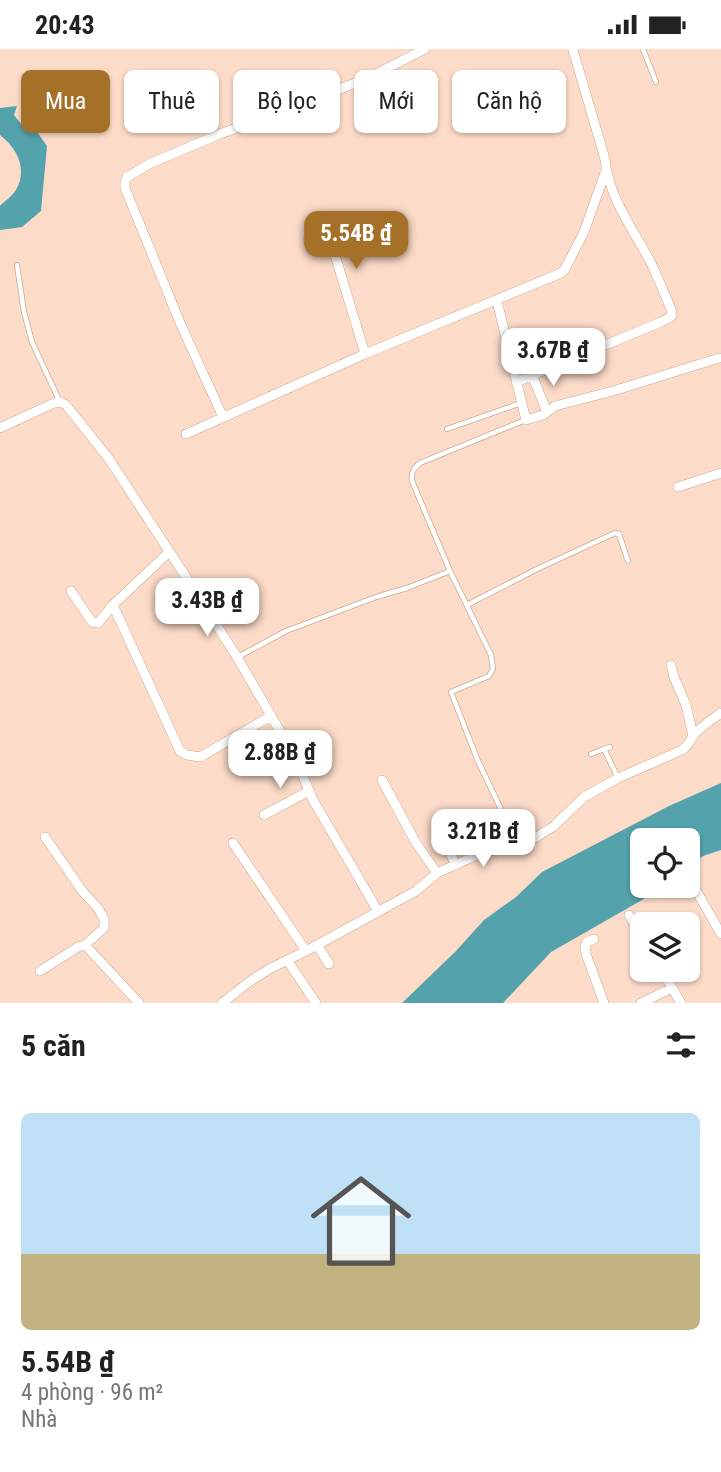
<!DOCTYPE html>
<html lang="vi">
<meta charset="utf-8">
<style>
:root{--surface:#fff;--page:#f6f6f6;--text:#222;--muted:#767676;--line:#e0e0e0;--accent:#a57129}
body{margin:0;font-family:"Roboto Condensed",sans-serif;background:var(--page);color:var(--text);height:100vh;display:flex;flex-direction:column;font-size:26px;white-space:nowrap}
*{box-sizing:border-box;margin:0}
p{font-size:23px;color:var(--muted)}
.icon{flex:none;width:38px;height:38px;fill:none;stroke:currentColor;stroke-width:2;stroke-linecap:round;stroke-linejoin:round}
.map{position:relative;height:954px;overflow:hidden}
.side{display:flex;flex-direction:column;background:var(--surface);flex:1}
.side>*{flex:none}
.banner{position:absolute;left:21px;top:21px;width:679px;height:63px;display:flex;gap:14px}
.fabs{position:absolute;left:630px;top:779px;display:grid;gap:14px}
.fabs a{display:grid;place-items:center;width:70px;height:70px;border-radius:10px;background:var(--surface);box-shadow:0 2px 5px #0004;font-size:35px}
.price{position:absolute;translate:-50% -60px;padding:0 16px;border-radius:14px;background:#fff;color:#222;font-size:23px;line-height:46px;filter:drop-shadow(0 2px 4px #0008)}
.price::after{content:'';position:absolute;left:50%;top:42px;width:21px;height:16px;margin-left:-10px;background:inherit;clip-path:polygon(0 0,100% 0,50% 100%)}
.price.current{background:var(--accent);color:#fff}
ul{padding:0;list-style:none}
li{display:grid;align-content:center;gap:14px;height:371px;padding:0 21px}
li+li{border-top:2px solid var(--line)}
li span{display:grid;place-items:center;height:217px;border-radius:10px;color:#555}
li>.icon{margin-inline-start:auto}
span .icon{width:126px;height:126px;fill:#fffc;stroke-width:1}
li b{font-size:30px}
h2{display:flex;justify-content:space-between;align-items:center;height:84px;padding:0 21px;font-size:30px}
.tag{padding:0 24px;border-radius:10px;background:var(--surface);box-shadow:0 2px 5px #0004;font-size:24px;line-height:63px}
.tag.current{background:var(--accent);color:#fff}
.status{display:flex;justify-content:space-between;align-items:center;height:49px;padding:0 35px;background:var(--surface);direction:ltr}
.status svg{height:19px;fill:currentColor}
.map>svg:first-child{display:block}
.water{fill:#53a2ac}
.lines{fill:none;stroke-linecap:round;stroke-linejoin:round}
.service-casing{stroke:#c9a997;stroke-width:6}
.minor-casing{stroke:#c9a997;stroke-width:10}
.service{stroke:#fff;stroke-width:4.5}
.minor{stroke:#fff;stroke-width:9}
</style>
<div class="status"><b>20:43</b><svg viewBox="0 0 49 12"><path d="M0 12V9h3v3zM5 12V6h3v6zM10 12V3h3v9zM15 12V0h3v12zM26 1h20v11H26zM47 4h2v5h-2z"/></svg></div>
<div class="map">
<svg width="721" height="954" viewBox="0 0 721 954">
<rect width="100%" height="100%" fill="#fcdbc8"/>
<path class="water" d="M17,57L14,66L22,76L35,80L47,97L41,162L22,178L0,181V157C5,152 12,147 16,141C28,120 17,99 0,86V59Z
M721,734V801L703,807L688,818V791H642V836L662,837L642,851L551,903L503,954H402L456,902L484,871L516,848L542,823L669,757Z"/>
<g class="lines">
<defs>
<path id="service" d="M643,0L656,33
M17,216L24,263L32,293L60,353
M447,380L521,354
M467,556L537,520L615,484L619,485L628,512
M238,608L286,582L376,548L407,539L450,522
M610,698L604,700L618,729
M591,705L604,700
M517,794L478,712L451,643L489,627L493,620L491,606L450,522L412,432C411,423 413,420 420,414L525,371"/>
<path id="minor" d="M308,191L317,188L326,190L335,206L365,305
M497,252L526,371L543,366L555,357L613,342L719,309
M532,326L547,363
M516,333L661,273L669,269L672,266L671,260C664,244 657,226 649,210C632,179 608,146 605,110L573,1
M223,368L181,276L125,139V134L127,128L151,114L220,85L292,59L370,28L425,0
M0,379L54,354L61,353L66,356L109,410L186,528L237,608L295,708L313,751L378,862
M186,385L365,305L561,224L565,220L584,183L606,121
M678,438L721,424
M169,503L113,556L180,702L187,706L200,708L271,667
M71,542L92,573L98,574L113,556
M671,616L674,628L686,656L693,687
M382,731L416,794L437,824
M264,766L309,742
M440,785L456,816
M233,794L306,902
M693,836L721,885
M629,866L642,888
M594,890L587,893L585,898L586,905L604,954
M85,896L139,954
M317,896L329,915
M287,911L316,954
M661,920L681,954
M40,922L78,898L85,896L104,879V870L98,859L83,843L45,788
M222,954L249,933L269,920L306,902L416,842L437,824L477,806L535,789L554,777L584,748L618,729L682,701C688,697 689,693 693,687C700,678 711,671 721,664
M641,954L672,939"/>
</defs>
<use href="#service" class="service-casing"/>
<use href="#minor" class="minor-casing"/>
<use href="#service" class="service"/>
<use href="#minor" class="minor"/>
</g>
</svg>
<div class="fabs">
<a><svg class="icon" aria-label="locate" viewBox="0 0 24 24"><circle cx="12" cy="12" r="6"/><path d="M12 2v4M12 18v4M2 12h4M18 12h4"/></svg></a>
<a><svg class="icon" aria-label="layers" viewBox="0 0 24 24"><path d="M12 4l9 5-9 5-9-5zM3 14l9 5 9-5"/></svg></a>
</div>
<b class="price current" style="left:356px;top:222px">5.54B ₫</b>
<b class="price" style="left:553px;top:339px">3.67B ₫</b>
<b class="price" style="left:207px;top:589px">3.43B ₫</b>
<b class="price" style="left:280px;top:741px">2.88B ₫</b>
<b class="price" style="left:483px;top:820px">3.21B ₫</b>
<div class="banner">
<a class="tag current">Mua</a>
<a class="tag">Thuê</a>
<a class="tag">Bộ lọc</a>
<a class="tag">Mới</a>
<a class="tag">Căn hộ</a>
</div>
</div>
<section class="side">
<h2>5 căn<svg class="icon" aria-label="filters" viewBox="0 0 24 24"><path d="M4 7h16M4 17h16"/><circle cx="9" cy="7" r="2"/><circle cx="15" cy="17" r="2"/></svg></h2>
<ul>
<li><span style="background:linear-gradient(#bfe0f5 65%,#c2b280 0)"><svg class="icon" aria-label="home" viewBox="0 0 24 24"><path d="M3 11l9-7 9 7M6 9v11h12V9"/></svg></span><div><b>5.54B ₫</b><p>4 phòng · 96 m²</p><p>Nhà</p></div></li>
</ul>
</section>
